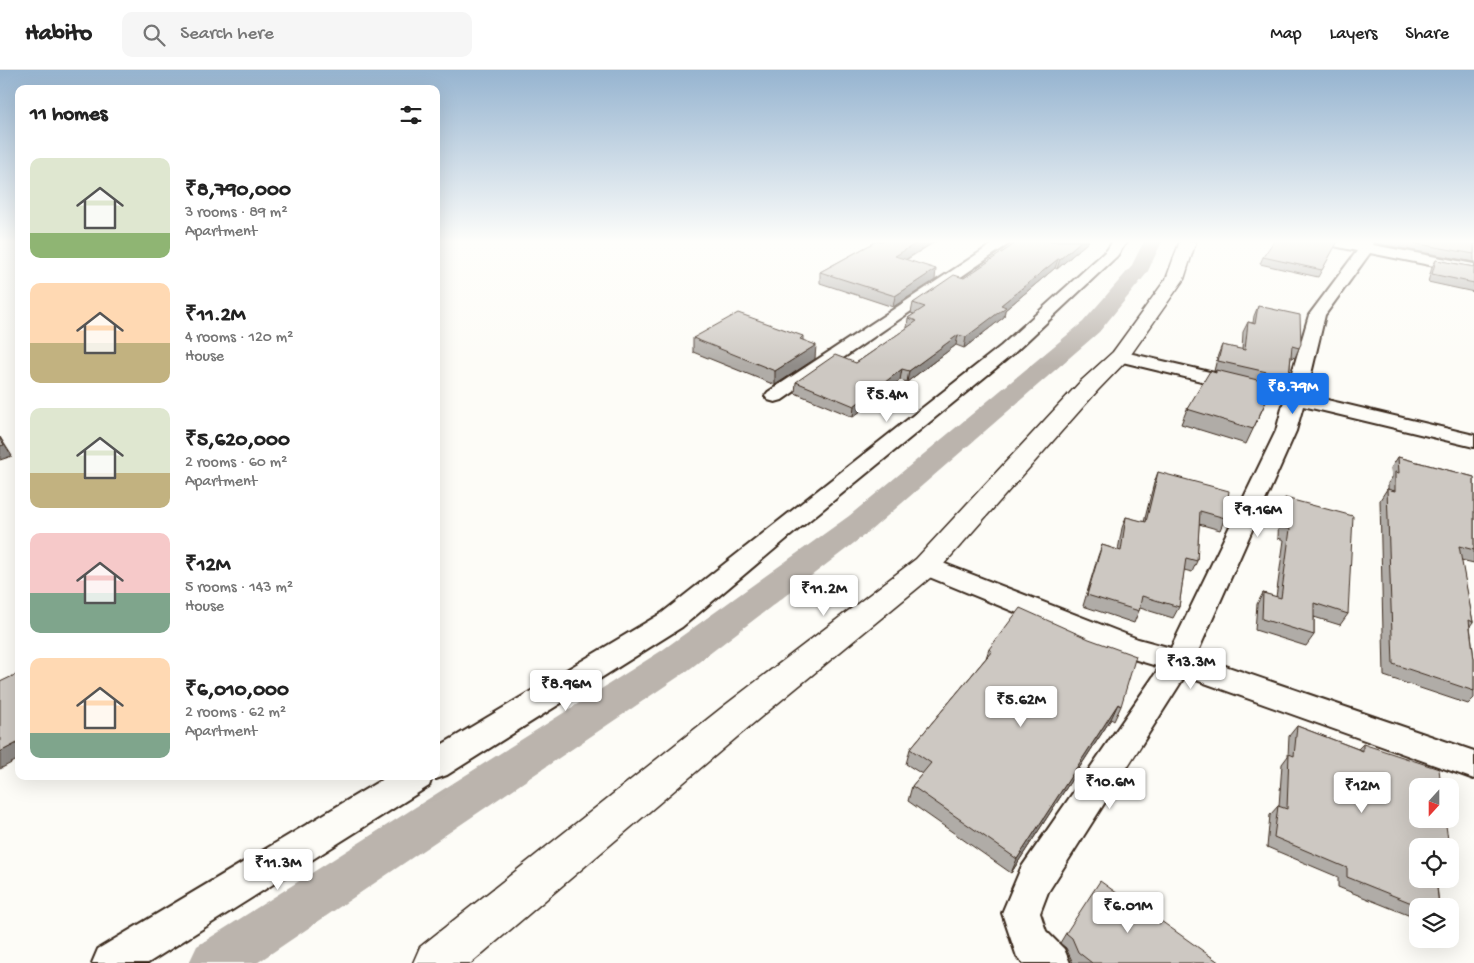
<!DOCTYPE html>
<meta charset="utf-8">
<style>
:root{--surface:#fff;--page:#f6f6f6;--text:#222;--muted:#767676;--line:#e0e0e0;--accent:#1a73e8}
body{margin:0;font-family:"Gochi Hand",sans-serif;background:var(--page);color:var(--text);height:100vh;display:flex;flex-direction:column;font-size:19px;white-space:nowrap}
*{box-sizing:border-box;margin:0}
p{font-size:16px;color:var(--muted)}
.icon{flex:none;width:28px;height:28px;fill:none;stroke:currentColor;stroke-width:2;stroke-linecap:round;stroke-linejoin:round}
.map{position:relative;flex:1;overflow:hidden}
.drawer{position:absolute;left:15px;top:15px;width:425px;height:695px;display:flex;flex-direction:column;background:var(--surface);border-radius:10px;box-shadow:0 5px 20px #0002}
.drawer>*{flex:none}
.needle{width:32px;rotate:201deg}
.tools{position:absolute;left:1409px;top:708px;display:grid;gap:10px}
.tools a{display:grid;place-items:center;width:50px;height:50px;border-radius:10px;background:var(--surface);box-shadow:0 5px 20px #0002;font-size:25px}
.price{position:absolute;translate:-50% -42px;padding:0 11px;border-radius:5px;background:#fff;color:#222;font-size:16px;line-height:32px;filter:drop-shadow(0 1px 2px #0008)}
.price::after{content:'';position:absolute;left:50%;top:30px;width:15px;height:11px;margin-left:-8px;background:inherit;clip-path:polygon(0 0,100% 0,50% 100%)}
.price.on{background:var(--accent);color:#fff}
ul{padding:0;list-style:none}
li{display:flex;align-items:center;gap:15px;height:125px;padding:0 15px}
li span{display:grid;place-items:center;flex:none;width:140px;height:100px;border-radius:10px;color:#555}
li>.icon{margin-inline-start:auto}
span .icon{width:60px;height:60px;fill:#fffc;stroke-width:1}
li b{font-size:21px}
h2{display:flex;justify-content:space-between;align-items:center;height:60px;padding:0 15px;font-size:21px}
header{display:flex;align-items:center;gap:30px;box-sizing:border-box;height:70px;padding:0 25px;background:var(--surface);border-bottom:1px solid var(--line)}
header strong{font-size:24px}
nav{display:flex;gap:28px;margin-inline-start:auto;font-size:18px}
.search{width:350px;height:45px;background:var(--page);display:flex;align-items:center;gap:12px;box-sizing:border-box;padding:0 18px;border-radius:10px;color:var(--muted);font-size:19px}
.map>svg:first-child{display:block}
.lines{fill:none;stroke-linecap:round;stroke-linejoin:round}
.canal{fill:#bbb4ad;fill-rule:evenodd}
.minor-casing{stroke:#3b2a1e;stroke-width:4}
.tertiary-casing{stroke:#3b2a1e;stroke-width:3}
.minor{fill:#fdfcf7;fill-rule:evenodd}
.tertiary{fill:#fdfcf7;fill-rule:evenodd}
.wall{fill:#b0aca7;stroke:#3b2a1e}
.shaded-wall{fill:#908c88;stroke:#3b2a1e}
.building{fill:#cdc8c2;stroke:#3b2a1e}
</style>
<header>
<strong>Habito</strong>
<div class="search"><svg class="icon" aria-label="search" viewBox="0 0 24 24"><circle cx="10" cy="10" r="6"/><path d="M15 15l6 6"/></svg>Search here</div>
<nav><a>Map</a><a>Layers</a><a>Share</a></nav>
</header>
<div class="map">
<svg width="1474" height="893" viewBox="0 0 1474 893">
<rect width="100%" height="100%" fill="#fdfcf7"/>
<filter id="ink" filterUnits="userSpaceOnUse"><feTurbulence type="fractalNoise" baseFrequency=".02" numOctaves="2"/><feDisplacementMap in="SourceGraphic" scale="10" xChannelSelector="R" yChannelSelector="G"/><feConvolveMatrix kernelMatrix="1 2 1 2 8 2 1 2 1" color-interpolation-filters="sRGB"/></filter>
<g filter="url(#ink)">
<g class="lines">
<path class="canal" d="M1144,171H1162L1147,203L1099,262L871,460L687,601L257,893H189L197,876L661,581L849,446L1083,252L1131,197Z"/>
<defs>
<path id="minor" d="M997,171H1013L782,330L775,332L768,330L765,326L768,322Z
M1113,171H1127L1117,186L1013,284L790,466L682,557L447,705L436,709L432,708L429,716L148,893H92L98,879L388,706H436V678L662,543L1001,276L1107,180Z
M1323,171H1372L1373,175L1474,194V204L1370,183L1325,245L1306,325L1474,365V377L1303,336L1296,361L1196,586L1474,681V709L1185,606L1048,822L1040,843L1046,861L1064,879L1070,893H1023L1017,887L1002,843L1021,798L1160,597L1120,585L917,502L913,496L917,490L926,487L935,490L1138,569L1171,578L1276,361L1284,331L1114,290L1111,286L1114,282L1120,281L1287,320L1309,245L1357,181L1325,174Z"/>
<path id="tertiary" d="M1180,171H1196L1184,209L1127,290L1098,320L936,503L750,656L471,893H413L420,877L724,636L916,489L1082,310L1113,282L1166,209Z"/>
</defs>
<use href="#minor" class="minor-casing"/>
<use href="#tertiary" class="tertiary-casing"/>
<use href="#minor" class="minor"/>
<use href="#tertiary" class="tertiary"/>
</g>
<path class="wall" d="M877,171H936L906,190L935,210L893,237L820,213V202Z
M1019,171H1089L1057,199L1055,198L1005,240L1004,247L964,278L956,275L907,312L900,310L853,347L795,323L796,312L856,293L907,258L908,248L914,244L911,243L913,233L964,208Z
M1338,171L1318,207L1260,194L1263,187Z
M1373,171H1474V192L1374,173Z
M1436,190L1474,197V222L1428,212L1432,197Z
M1258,236L1299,278L1295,288L1291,287L1289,307L1284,317L1274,315L1246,374L1181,354L1187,339L1215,303L1216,301H1214L1218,285L1222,275L1242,280L1243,262L1248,252L1253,253L1254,246Z
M803,266V270L815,289L775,315L693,282V268Z
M1398,387L1474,407V493L1461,490L1473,552L1470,556L1474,589V628L1468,634L1384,606L1380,430L1387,419H1388V413L1392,408L1391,398Z
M1158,402L1225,448L1220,460L1199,454L1197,491L1192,502L1184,500L1179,537L1173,548L1140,538L1134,553L1083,536L1098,486L1102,475L1118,480L1122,458L1126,447L1144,452L1154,413Z
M1285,428L1348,544L1340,555L1314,547V565L1306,576L1255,560L1257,534L1263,523L1276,527L1284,470L1278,468L1279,439Z
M989,579L1121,636L1114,651L1111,649L1011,803L908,731L912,716L922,704L906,694L910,679L986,588Z
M1297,656L1358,679L1363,674L1418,809H1450V787L1453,808L1442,817L1437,815L1439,836H1418V849L1338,817V807L1267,777L1270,745L1278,736H1279L1282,694L1288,686L1289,666Z
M1160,853L1220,893H1073L1066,878L1060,873L1066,863Z"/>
<path class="shaded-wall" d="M920,171H936L893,197L895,186Z
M1081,171H1089L1057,199L1060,189Z
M1058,189L1055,198L1005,240L1004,247L964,278L966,267L1001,235Z
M936,199L935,210L893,237L895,226Z
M958,265L956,275L907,312L909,301Z
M816,275L815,289L775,315V301Z
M902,299L900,310L853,347L854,336Z
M0,367L12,386L0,390Z
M1118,634L1111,649L1011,803L1017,789Z
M19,672V689L0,699V682Z"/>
<path class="building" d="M877,171H920L895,186L936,199L895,226L820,202Z
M1019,171H1081L1060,189H1058L1001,235L1006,237L966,267L958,265L909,301L902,299L854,336L796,312L835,285L856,293L917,251L908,248L925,237L913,233L954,205L964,208Z
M1274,171H1338L1322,200L1263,187Z
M1403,171H1474V184Z
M1436,190L1474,197V213L1432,204Z
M1258,236L1300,245L1301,274L1299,278L1292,276L1289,307L1218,291L1222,275L1245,280L1248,252L1255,254Z
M738,243L803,266L800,269L816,275L775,301L693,268Z
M1216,300L1274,314L1253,359L1187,339L1210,301L1216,303Z
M0,368L4,375L0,376Z
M1398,387L1474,407V480L1459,476L1473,552L1469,550L1474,589V621L1393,594L1387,419L1395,421V402L1399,403Z
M1158,402L1229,421L1225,448L1200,441L1197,491L1186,488L1179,537L1142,526L1139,541L1087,525L1102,475L1121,481L1126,447L1146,452Z
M1285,428L1353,446L1348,544L1314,533V565L1262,549L1263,523L1281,528L1290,459L1284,457Z
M1020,538L1089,569L1136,586L1121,636L1118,634L1017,789L912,716L931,693L910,679L992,581L989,579Z
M19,603V672L0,682V612Z
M1297,656L1363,681V674L1439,699L1441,716H1418V749H1445L1449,776H1418V809H1436L1439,836H1419L1347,807V798L1274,767L1278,736L1287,739L1289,684L1294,686Z
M1450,787L1453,808L1450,807Z
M1100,811L1160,854L1161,851L1220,893H1092L1078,882L1072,868L1066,863Z"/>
</g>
<linearGradient id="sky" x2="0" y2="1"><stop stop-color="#96b4d0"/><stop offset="0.58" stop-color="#fefefb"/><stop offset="1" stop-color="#fefefb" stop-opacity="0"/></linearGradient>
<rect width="1474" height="296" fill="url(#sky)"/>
</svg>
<div class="tools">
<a><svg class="needle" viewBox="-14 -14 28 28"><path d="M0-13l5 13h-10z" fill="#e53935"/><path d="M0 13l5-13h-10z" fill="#767676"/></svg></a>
<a><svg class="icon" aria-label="locate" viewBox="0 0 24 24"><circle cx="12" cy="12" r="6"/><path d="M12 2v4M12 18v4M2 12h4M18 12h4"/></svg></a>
<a><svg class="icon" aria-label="layers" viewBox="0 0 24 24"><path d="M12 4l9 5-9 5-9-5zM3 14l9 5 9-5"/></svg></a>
</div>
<b class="price on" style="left:1293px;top:345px">₹8.79M</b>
<b class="price" style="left:887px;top:353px">₹5.4M</b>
<b class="price" style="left:1258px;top:468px">₹9.16M</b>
<b class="price" style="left:824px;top:547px">₹11.2M</b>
<b class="price" style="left:1191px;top:620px">₹13.3M</b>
<b class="price" style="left:566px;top:642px">₹8.96M</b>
<b class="price" style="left:1021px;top:658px">₹5.62M</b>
<b class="price" style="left:1110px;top:740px">₹10.6M</b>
<b class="price" style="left:1362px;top:744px">₹12M</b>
<b class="price" style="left:278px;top:821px">₹11.3M</b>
<b class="price" style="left:1128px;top:864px">₹6.01M</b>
<section class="drawer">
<h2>11 homes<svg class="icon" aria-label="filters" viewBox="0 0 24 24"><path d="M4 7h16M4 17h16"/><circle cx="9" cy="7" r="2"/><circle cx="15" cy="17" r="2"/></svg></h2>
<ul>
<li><span style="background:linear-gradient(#dfe7d0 75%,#8fb573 0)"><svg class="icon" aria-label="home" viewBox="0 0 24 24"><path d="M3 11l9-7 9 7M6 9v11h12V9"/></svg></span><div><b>₹8,790,000</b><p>3 rooms · 89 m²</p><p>Apartment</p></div></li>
<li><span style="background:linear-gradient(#ffd9b3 60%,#c2b280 0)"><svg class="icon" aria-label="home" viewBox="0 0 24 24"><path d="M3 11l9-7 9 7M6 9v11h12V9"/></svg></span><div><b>₹11.2M</b><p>4 rooms · 120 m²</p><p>House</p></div></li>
<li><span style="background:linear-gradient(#dfe7d0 65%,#c2b280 0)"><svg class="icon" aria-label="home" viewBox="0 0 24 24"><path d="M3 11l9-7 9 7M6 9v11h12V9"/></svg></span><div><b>₹5,620,000</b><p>2 rooms · 60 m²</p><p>Apartment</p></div></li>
<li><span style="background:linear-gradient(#f6c9c9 60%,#7fa58c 0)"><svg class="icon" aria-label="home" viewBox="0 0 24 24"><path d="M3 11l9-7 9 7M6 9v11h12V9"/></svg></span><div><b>₹12M</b><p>5 rooms · 143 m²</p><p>House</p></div></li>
<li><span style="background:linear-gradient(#ffd9b3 75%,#7fa58c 0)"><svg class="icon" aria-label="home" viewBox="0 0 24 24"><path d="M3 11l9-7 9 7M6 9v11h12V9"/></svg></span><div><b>₹6,010,000</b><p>2 rooms · 62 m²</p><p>Apartment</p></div></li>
</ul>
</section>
</div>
